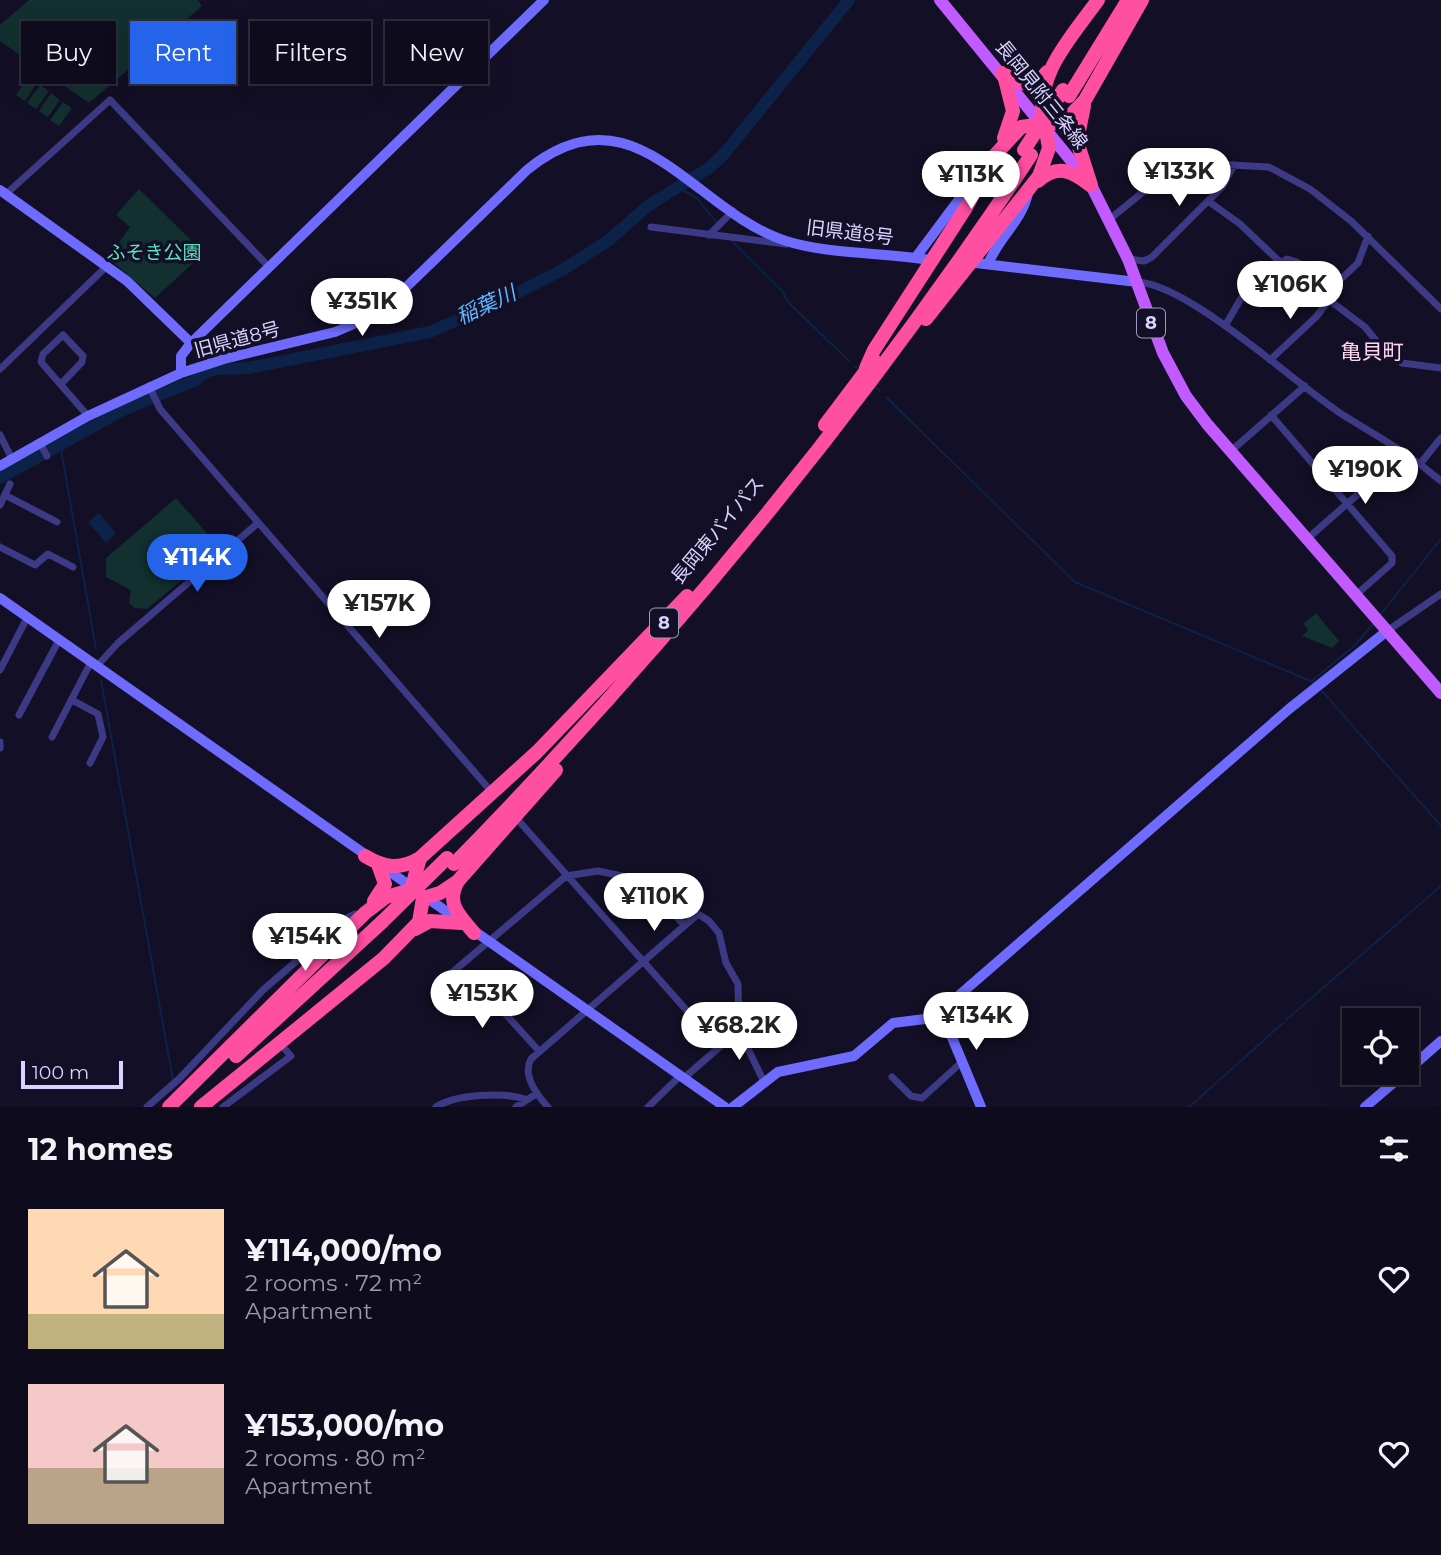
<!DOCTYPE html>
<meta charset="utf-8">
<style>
:root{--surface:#0e0b1c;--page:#171425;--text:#f1f3f6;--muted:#9b9ba3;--line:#2e2b3b;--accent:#2563eb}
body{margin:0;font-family:Montserrat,"Noto Sans JP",sans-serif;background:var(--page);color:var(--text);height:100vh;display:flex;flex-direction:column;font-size:26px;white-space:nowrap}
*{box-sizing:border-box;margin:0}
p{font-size:23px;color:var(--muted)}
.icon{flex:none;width:38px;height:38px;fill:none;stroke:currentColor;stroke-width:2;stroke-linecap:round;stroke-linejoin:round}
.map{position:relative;height:1107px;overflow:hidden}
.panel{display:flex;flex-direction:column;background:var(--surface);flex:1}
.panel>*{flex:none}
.hud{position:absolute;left:21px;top:21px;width:700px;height:63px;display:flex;gap:14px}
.buttons{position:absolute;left:1342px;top:1008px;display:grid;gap:14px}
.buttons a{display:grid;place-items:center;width:77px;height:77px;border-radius:0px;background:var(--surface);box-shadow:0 7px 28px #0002,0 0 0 2px var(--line);font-size:35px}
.scale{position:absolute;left:21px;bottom:18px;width:102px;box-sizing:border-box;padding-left:7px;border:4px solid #d9d4ff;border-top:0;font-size:19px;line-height:24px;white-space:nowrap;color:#d9d4ff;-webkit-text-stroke:5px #130f26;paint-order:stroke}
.price{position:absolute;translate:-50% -60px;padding:0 16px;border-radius:24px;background:#fff;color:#222;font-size:23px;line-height:46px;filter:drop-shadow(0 2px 4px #0008)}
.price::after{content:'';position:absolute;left:50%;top:42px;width:21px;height:16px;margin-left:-10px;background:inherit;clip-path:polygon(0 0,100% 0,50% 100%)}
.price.selected{background:var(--accent);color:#fff}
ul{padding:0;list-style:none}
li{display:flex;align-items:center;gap:21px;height:175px;padding:0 28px}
li span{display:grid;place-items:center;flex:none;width:196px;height:140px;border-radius:0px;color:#555}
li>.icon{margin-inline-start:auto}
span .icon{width:84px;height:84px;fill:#fffc;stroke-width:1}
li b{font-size:30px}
h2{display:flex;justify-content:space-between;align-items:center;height:84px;padding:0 28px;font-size:30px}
.chip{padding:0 24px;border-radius:0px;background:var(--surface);box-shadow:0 7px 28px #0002,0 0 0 2px var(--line);font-size:24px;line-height:63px}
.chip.selected{background:var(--accent);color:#fff}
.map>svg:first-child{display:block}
.green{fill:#12302f}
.water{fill:#0c2248}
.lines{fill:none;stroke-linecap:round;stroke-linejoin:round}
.stream{stroke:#0c2248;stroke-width:2}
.river{stroke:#0c2248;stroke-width:12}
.street{stroke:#3d3a85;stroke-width:7}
.secondary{stroke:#6f6bff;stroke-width:10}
.primary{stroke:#c25bff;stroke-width:12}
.highway{stroke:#ff4fa3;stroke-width:14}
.highway-bridge{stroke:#ff4fa3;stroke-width:14}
.labels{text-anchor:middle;stroke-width:7;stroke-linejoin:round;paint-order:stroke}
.shield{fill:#130f26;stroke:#9e99be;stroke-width:2}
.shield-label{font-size:18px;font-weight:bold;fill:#d9d4ff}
.street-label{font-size:19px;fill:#d9d4ff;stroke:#130f26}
.park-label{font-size:19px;fill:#5fe0c0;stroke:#130f26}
.water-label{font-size:21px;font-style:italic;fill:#62b6ff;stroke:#130f26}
.neighbourhood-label{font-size:21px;fill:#ffd6f0;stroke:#130f26}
</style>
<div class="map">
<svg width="1441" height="1107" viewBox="0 0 1441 1107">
<rect width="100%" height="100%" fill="#130f26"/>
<path class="green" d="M29,0H198L202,6L89,103L0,41V25Z
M28,77L37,83L25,101L16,95Z
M40,85L49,91L36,109L27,103Z
M51,93L60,100L48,117L39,111Z
M63,102L72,108L59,126L50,120Z
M139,189L204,253L155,298L108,258L130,227L116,215Z
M176,498L220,548L147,609L135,608L129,603L131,590L106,577V558Z
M1316,613L1339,641L1332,648L1302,636L1308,630L1303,624Z"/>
<path class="water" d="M99,513L116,533L106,543L88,522Z"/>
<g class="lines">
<path class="stream" d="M677,187L697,198L717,223
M732,241L782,291L788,302L849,361
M855,366L858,369
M876,387L880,391
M886,397L1075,582L1313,682
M60,444L96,649
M1381,614L1441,539
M101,680L173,1080
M1313,680L1355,645L1373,624
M1322,691L1441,826
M1286,1020L1441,886
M1189,1107L1283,1023"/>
<path class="river" d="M0,478L123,410L196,380C209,364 229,370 248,368L430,332L509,297L564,269L609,240L649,205L709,168L724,154L849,0"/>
<path class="street" d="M6,194L110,100L269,267
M1208,201L1240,224L1281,263L1287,259L1297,262L1316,278L1329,300L1365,327L1386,353L1402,363L1441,368
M1110,219L1154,183L1181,169L1213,164L1269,167L1310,189L1351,221L1441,309
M651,227L786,244
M709,235L733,211
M1128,259L1144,261L1152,257L1222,187L1234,165
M1137,282C1189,284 1295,384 1343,415C1379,437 1408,453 1441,481
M1326,293L1358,263L1368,236
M1225,326L1243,295L1258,290L1281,263
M1270,360L1316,317L1329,300
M0,369L107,266
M62,383L82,362L83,356L63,335L43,354L41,362L88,416
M149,386L160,409L490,790
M1271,415L1392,556V563L1356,595
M0,435L12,459
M40,443L47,456
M1231,451L1305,386
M1420,464L1441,438
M5,495L57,522
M0,505L10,484
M1307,539L1406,452
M0,547L35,565L48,554L73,567
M1387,631L1441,594
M97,666L118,643L258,523
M0,670L27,618
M72,700L98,714L103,737L90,763
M19,715L59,640
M52,737L91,662
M0,742V748
M518,820L719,1047
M539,1051L499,1007L485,1017L448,976L566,876L598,871L622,876L654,893L684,925
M892,1077L911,1096L922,1098L963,1061
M684,1078L739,1030
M147,1107L179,1079L263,990L345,919L355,914L360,917
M223,1107L291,1056L283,1047
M436,1107C456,1094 503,1092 525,1099
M516,1107L536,1094
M548,1107C537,1095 522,1075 531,1059L698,914L709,921L719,933L726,963L738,984L739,1030L764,1082
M648,1107L680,1076"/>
<path class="secondary" d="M0,190L127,281L191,343
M916,257L981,170
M976,263L1137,282
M988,264C998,239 1023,219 1028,193
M181,373V356L191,343L544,0
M0,466L88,416L181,373L224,359L335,332L363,320L396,297L527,170C634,82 694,212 786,241C831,255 883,252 930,260
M0,598L725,1107
M941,1011L981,1107
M1407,1071L1441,1041
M733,1107L778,1072L854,1056L893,1023L925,1019L941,1011L1289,709L1387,631
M1365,1107L1405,1073"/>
<path class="primary" d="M940,0L1091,185L1128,259L1163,353L1186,396L1207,424L1441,693"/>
<path class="highway" d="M1002,73C1020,84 1033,91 1047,72
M1069,96L1128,0
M1084,106L1077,141L1091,185
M1004,138L1013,111L1005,79
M1038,181C1057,164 1071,170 1090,185
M926,319L1039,176L1049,148L1045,126L1066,120L1085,100L1142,0
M866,368L874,350L967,206L995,155L1021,127L1043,124C1035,74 1070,39 1098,0
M825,425L874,360
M365,856C385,868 400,870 420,858
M454,864C667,646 862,410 1031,155
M458,881C445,904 460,916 474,933
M374,901L385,884L379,867
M415,929L430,921L461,923
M236,1056L382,922
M169,1107L365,913L386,897L411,890L420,858L537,752L687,596
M201,1107L384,958L419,922L423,898L440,893L458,881L556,770"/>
<path class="highway-bridge" d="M1024,150L1063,90
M382,922L447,858"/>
</g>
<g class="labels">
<g class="shield">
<rect x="1137" y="308.5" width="28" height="29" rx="5"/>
<rect x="650" y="608.5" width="28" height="29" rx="5"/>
</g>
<g class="shield-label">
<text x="1151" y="329">8</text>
<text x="664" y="629">8</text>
</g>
<g class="street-label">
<text transform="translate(1042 94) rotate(51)" y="7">長岡見附三条線</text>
<text transform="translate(850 232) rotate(7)" y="7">旧県道8号</text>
<text transform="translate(237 339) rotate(-15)" y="7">旧県道8号</text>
<text transform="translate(717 530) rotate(-50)" y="7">長岡東バイパス</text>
</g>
<g class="park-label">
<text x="154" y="259">ふそき公園</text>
</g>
<g class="water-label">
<text transform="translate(486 305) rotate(-25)" y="7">稲葉川</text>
</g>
<g class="neighbourhood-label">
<text x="1372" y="359">亀貝町</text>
</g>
</g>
</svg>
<div class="buttons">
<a><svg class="icon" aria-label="locate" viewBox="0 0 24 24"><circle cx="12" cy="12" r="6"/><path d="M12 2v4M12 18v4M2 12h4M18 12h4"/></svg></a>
</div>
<div class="scale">100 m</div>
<b class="price" style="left:1179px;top:208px">¥133K</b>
<b class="price" style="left:971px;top:211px">¥113K</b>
<b class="price" style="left:1290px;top:321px">¥106K</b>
<b class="price" style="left:362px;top:338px">¥351K</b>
<b class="price" style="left:1365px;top:506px">¥190K</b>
<b class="price selected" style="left:197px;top:594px">¥114K</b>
<b class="price" style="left:379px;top:640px">¥157K</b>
<b class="price" style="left:654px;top:933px">¥110K</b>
<b class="price" style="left:305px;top:973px">¥154K</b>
<b class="price" style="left:482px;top:1030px">¥153K</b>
<b class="price" style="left:976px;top:1052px">¥134K</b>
<b class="price" style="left:739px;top:1062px">¥68.2K</b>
<div class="hud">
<a class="chip">Buy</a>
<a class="chip selected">Rent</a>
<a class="chip">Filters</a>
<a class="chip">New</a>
</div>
</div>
<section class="panel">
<h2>12 homes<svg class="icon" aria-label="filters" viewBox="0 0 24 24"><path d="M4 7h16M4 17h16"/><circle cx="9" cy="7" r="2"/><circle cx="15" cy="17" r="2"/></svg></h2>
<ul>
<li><span style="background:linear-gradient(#ffd9b3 75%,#c2b280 0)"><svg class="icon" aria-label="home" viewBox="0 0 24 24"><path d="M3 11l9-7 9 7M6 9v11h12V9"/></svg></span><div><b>¥114,000/mo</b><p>2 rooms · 72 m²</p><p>Apartment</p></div><svg class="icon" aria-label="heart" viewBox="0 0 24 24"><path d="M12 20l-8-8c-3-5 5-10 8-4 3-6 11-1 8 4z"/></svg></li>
<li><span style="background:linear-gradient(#f6c9c9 60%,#b9a48a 0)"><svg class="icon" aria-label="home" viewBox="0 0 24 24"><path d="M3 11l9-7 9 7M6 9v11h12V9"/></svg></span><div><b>¥153,000/mo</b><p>2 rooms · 80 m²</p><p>Apartment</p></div><svg class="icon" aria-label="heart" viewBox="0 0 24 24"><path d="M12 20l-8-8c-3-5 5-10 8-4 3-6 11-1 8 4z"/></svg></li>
</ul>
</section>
